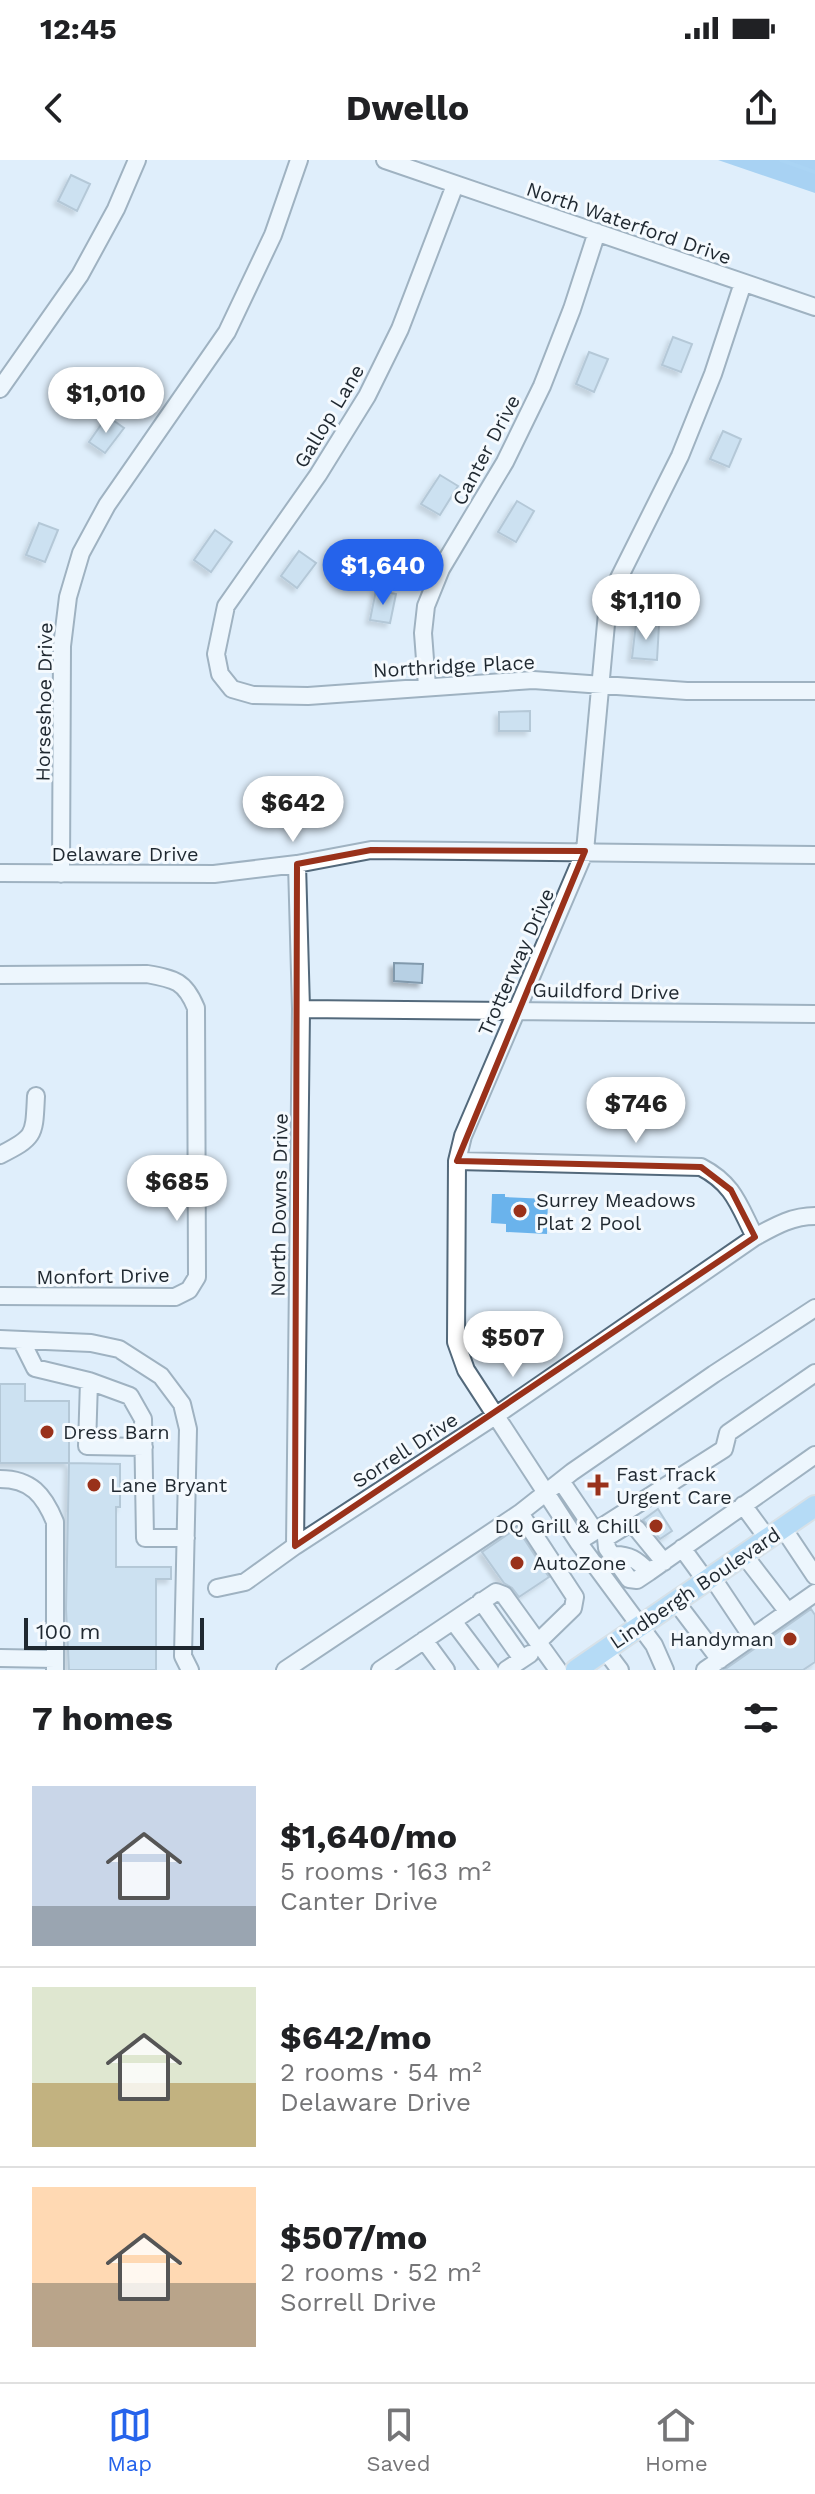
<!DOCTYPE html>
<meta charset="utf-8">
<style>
:root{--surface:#fff;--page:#f2f2f2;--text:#202124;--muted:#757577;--line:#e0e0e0;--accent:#2563eb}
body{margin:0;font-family:"Work Sans",sans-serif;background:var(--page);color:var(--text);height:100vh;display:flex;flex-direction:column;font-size:30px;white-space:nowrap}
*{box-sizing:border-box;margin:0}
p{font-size:26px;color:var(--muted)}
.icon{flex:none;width:44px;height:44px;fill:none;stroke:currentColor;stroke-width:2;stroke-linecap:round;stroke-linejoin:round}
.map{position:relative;height:1510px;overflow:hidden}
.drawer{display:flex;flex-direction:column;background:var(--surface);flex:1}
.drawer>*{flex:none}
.scale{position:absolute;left:24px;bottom:20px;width:180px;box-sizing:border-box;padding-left:8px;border:4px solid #1f2830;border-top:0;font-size:22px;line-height:28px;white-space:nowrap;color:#1f2830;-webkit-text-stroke:6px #f5fafe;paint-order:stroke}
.price{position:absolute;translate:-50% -68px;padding:0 18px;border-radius:28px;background:#fff;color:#222;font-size:26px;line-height:52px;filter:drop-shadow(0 2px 4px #0008)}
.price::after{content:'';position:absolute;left:50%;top:48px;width:24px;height:18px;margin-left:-12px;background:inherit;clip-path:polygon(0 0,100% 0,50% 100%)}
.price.current{background:var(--accent);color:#fff}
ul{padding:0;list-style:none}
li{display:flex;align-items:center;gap:24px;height:200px;padding:0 32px}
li+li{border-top:2px solid var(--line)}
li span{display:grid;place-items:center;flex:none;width:224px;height:160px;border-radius:0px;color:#555}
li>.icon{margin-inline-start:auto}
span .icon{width:96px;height:96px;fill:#fffc;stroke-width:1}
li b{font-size:34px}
h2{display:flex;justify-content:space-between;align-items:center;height:96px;padding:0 32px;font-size:34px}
.status{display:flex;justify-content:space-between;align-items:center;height:56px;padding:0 40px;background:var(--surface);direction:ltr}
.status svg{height:22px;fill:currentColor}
header{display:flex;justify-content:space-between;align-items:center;height:104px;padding:0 32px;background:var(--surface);font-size:36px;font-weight:700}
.menu{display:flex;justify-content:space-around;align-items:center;height:112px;border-top:2px solid var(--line);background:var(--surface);font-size:22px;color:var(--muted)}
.menu a{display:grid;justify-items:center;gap:4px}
.menu .current{color:var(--accent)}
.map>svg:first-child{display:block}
.forest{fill:#66afe8}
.water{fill:#6ab3ec}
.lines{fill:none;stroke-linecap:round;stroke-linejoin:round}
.stream{stroke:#6ab3ec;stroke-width:4}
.building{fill:#b7d0e4;stroke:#8199ac;stroke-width:2;filter:url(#shadow)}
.minor-casing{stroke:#53697b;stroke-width:20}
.major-casing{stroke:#ced0d1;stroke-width:24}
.minor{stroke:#fff;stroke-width:16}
.major{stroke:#84c4ef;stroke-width:20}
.marked{fill:none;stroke:#99311a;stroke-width:6;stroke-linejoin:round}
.poi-dot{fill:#99311a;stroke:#f5fafe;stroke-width:3}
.labels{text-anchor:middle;stroke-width:6;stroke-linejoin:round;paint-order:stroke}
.street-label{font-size:20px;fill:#1f2830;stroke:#f5fafe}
.poi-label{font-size:20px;fill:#1f2830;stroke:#f5fafe;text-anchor:start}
</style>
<div class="status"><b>12:45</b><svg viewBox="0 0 49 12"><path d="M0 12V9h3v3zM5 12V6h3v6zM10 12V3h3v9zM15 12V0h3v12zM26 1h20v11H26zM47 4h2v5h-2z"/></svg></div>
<header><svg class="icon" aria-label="back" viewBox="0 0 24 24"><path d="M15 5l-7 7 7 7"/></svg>Dwello<svg class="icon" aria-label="share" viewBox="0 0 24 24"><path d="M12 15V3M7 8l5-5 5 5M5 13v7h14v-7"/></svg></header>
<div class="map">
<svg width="815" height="1510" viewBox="0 0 815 1510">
<defs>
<filter id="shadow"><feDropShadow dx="-4" dy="4" stdDeviation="2" flood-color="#0004"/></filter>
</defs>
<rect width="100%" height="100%" fill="#dfeefb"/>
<path class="forest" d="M718,0H815V33Z"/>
<path class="water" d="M492,1034H505V1037L548,1039L547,1074L506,1072V1064L491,1063Z"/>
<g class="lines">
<path class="stream" d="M781,0L815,12"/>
</g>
<path class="building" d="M71,15L90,24L77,51L58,41Z
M673,177L692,184L681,212L662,205Z
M589,192L608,199L594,232L576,224Z
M107,256L124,268L105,293L89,282Z
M723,271L741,279L729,307L710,299Z
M440,315L458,326L440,355L421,344Z
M517,341L534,351L516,382L498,372Z
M39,363L58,370L45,402L26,395Z
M215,370L232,382L211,412L194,400Z
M299,391L316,403L297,428L281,416Z
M376,430L396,434L390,463L370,460Z
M636,463L659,465L657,500L632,498Z
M530,551V571H499V552Z
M394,803L423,804L422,823L394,821Z
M0,1224H25V1241H69V1303H0Z
M69,1303L120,1304V1347H116V1407H171V1419H156V1510H69L66,1449Z
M658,1349L672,1371L660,1379L643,1360Z
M517,1368L549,1417L519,1437L512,1428L504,1423L482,1392Z
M811,1449L815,1455V1502L803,1510H724Z"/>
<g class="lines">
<defs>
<path id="minor" d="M385,0L815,147
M455,25L400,169L367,236L318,315L226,446L216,494L220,514L232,529L253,535L308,536L533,520L687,531H815
M0,229L80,115L116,49L137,0
M427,526L423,473L426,446L441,409L505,302L542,226L572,149L597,72
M0,713L214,714L297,704L371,690L815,695
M61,714L62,486L68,437L81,393L107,345L227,172L273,75L299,0
M0,815L147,814C175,819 185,821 196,848L197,1117L189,1130L175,1137L0,1136
M301,849L815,854
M0,995C36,977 34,975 36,936
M457,1001L701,1007C734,1024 739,1046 755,1077
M0,1179L91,1183L119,1189L161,1216L182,1244L188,1269L183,1496L190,1510
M21,1180L35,1208L89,1221L130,1236L143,1259L145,1378H186
M89,1221L87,1286L144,1287
M0,1319C31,1319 44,1335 55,1362V1510
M561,1321L595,1371
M743,1345L768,1379
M783,1368L815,1416
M578,1382L724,1289L728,1273L815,1213
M295,1386L301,849L297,704
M682,1388L706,1421
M612,1395C629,1394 637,1400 649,1412
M744,1395L788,1452
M664,1402L637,1369L629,1364L606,1378L607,1388L629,1419L637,1420L649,1412L815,1295
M712,1417L752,1477
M217,1428L245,1422L295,1386L495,1256L755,1077C775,1066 792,1056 815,1056
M481,1441L522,1499
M676,1442L720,1500
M453,1461L490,1510
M424,1480L446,1510
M538,1482L573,1448L575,1437L520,1353L572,1312L714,1214L815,1148
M605,1490L620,1510
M0,1498L55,1499
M285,1510L520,1353
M380,1510L496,1432L504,1435L558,1510
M506,1510L530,1494
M665,1510L654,1485L578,1382L466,1210L456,1182L457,1001L463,976L585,691L607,453L612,432L680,296L713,214L743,123
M705,1510L815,1433"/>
<path id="major" d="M576,1510L815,1346"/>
</defs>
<use href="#minor" class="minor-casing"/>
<use href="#major" class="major-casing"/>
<use href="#minor" class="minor"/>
<use href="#major" class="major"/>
</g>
<path d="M0 0H815V1510H0ZM371,690L585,691L457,1001L701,1007L731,1030L755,1077L295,1386L297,704Z" fill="#dfeefb" fill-opacity=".55" fill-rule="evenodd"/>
<path class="marked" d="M371,690L585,691L457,1001L701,1007L731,1030L755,1077L295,1386L297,704Z"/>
<g class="poi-dot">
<circle cx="520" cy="1051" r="8"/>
<circle cx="47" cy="1272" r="8"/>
<circle cx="94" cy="1325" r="8"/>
<path d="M594 1313h8v8h8v8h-8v8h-8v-8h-8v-8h8z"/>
<circle cx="656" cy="1366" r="8"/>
<circle cx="517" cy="1403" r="8"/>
<circle cx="790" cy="1479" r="8"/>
</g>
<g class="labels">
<g class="street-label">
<text transform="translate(629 63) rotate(19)" y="7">North Waterford Drive</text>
<text transform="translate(329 256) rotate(-59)" y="7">Gallop Lane</text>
<text transform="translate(486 290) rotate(-62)" y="7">Canter Drive</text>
<text transform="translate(454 506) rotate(-3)" y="7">Northridge Place</text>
<text transform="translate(44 542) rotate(-89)" y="7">Horseshoe Drive</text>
<text x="125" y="701">Delaware Drive</text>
<text transform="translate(516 802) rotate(-66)" y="7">Trotterway Drive</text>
<text transform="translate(606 831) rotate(1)" y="7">Guildford Drive</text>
<text transform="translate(279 1045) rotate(-89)" y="7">North Downs Drive</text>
<text transform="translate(103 1116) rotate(-1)" y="7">Monfort Drive</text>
<text transform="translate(405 1290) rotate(-33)" y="7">Sorrell Drive</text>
<text transform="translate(695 1428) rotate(-34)" y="7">Lindbergh Boulevard</text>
</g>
<g class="poi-label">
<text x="536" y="1047">Surrey Meadows<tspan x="536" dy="23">Plat 2 Pool</tspan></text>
<text x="63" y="1279">Dress Barn</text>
<text x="616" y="1321">Fast Track<tspan x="616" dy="23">Urgent Care</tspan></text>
<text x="110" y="1332">Lane Bryant</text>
<text x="640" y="1373" text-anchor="end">DQ Grill &amp; Chill</text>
<text x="533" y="1410">AutoZone</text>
<text x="774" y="1486" text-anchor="end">Handyman</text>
</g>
</g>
</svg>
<div class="scale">100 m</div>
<b class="price" style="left:106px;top:275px">$1,010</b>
<b class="price current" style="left:383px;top:447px">$1,640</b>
<b class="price" style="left:646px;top:482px">$1,110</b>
<b class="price" style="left:293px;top:684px">$642</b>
<b class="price" style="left:636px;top:985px">$746</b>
<b class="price" style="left:177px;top:1063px">$685</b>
<b class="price" style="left:513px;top:1219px">$507</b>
</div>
<section class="drawer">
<h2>7 homes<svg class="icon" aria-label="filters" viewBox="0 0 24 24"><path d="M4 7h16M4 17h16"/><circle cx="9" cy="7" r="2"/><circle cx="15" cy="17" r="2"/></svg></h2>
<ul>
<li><span style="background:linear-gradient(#c9d6e8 75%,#9aa5b1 0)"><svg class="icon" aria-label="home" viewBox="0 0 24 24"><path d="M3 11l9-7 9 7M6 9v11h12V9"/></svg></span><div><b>$1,640/mo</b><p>5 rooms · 163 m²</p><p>Canter Drive</p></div></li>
<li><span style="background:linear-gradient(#dfe7d0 60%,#c2b280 0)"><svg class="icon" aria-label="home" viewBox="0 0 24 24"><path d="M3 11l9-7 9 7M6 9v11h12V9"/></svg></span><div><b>$642/mo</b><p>2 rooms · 54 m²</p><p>Delaware Drive</p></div></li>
<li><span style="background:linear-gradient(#ffd9b3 60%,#b9a48a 0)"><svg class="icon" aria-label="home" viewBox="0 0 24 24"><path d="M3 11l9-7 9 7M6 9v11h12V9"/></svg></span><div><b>$507/mo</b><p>2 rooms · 52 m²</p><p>Sorrell Drive</p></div></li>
</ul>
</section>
<nav class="menu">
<a class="current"><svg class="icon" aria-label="map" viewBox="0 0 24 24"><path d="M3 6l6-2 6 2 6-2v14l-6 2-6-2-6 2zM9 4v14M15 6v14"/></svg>Map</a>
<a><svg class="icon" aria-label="saved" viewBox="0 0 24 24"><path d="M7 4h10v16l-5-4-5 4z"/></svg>Saved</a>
<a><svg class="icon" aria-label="home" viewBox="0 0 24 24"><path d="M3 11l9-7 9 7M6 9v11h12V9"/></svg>Home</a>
</nav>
